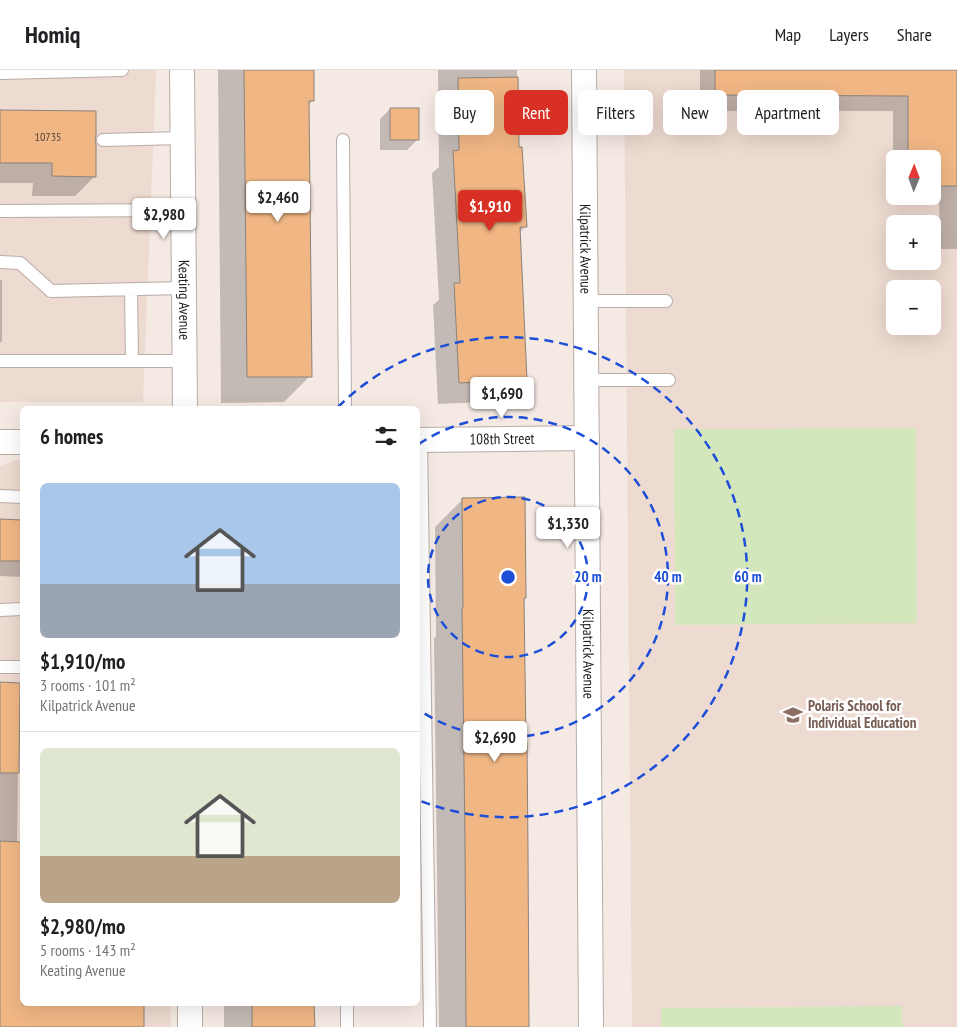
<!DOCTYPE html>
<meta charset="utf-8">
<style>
:root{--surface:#fff;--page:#f2f2f2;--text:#202124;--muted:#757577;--line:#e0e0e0;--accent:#d93025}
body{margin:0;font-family:"PT Sans Narrow",sans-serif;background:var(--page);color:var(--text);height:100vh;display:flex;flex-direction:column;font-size:19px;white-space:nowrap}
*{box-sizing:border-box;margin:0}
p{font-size:16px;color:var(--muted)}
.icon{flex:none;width:28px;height:28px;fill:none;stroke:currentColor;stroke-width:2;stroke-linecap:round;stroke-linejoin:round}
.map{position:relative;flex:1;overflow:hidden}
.sheet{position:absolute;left:20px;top:336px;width:400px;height:600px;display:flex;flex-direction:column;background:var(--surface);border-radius:8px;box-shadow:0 5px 20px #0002}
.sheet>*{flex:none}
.hud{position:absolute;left:435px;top:20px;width:446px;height:45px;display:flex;gap:10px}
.needle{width:32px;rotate:1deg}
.controls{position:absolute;left:886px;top:80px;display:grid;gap:10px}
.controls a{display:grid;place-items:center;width:55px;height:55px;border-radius:8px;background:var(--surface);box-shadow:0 5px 20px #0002;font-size:25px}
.price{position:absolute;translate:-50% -42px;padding:0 11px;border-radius:5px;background:#fff;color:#222;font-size:16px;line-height:32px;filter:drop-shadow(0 1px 2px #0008)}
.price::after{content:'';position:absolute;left:50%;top:30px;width:15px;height:11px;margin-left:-8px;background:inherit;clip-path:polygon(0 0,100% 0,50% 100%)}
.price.selected{background:var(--accent);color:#fff}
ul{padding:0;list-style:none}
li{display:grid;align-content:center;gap:10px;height:265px;padding:0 20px}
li+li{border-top:1px solid var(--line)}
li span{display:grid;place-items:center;height:155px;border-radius:8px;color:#555}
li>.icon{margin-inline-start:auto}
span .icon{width:90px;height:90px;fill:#fffc;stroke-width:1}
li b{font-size:21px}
h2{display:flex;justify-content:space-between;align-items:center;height:60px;padding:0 20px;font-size:21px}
.pill{padding:0 18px;border-radius:8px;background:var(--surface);box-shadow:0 5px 20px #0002;font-size:18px;line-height:45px}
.pill.selected{background:var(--accent);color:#fff}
header{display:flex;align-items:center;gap:30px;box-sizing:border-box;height:70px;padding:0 25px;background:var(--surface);border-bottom:1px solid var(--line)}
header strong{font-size:24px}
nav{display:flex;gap:28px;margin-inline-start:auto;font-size:18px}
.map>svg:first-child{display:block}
.built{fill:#eddad0;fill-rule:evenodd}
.green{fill:#d4e7bc}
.shadow{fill:#0003;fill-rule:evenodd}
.building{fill:#f0b785;stroke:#8b827a}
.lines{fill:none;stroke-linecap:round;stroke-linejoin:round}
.service-casing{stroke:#b7aca6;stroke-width:14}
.minor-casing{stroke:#b7aca6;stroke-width:26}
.service{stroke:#fff;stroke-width:12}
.minor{stroke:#fff;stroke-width:24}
.ring{fill:none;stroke:#1d4ed8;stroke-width:2.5;stroke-dasharray:9 6}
.labels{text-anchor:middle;stroke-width:5;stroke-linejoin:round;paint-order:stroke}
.number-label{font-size:12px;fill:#564436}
.street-label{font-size:15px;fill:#221e1c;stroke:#fff}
.education-label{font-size:15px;font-weight:bold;fill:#785e54;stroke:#fff;text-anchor:start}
.centre{fill:#1d4ed8;stroke:#fff;stroke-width:2.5}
.ring-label{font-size:15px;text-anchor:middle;font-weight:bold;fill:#1d4ed8;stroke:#fff;stroke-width:5;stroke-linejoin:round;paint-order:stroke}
</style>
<header>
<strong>Homiq</strong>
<nav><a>Map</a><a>Layers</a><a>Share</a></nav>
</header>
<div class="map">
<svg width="957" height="957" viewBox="0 0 957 957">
<rect width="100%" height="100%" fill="#f5e9e3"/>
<path class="built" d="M0,0H156L143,332H0Z
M624,0H957V957H632ZM895,89H932V126H895ZM895,154H932V191H895ZM895,219H932V256H895Z
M17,390H22V934H170L171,957H0V396Z"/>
<path class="green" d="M916,358L917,553L675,555L674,359Z
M902,936L903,957H661V938Z"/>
<path class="shadow" d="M218,0H312V31L308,36L310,306L284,332L221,333Z
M438,0H517L518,78L525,157L519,163L526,310L505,331L438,334L433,235L439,230L432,103L439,97Z
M700,0H957V179H940L939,131H893V41H700ZM895,89H932V126H895Z
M390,39L417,70L407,80H380V49Z
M0,42L95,106L75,126H32L33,113H0Z
M0,210H2V271L0,273Z
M463,429L528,957H439L434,568L436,566L435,457Z
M0,451H22V507L0,506Z
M0,614H19L17,773L21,833H22V934H143V957H0Z
M224,934H313V957H224Z"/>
<path class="building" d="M244,0H314V31H309L312,307H247Z
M715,0H957V116H932V89H908V26L715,25Z
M518,7L519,77H522L527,157H520L527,310L459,313L454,213H460L453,81L459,80L458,8Z
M390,38H419V70H390Z
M0,40L96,41V66L95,70L96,74V107L52,106V93H0Z
M525,427L526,528H524L526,672H527L528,782L529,957H466L465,772L462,538H463L462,428Z
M0,449L22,450V491H0Z
M0,612L20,613L19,703H0Z
M0,771L22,772V934H144V957H0Z
M252,934H314L315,957H252Z"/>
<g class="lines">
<defs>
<path id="service" d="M0,3L122,0
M103,70L182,68
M343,70L345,339
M0,141L183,140
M0,192L20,193L51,221L184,218
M131,219L132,291
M586,231H666
M0,291H184
M586,310H669
M421,370L430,957
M0,426L22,427
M0,540L22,539
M0,597H22
M347,934V957"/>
<g id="minor">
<path id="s1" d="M182,0L185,339"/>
<path id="s2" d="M584,0L591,957"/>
<path id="s3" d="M418,370L587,368"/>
<path d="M0,372H22"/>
<path d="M190,934V957"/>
</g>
</defs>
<use href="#service" class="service-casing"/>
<use href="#minor" class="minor-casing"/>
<use href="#service" class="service"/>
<use href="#minor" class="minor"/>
</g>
<g class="ring">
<circle cx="508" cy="507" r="80"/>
<path d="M419 374A160 160 0 1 1 419 640"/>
<path d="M338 337A240 240 0 1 1 418 730"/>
</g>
<defs>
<symbol id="school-bare" viewBox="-9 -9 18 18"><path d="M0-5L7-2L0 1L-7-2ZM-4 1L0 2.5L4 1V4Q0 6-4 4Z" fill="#8d6e63" stroke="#fff" stroke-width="2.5" paint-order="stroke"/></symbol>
</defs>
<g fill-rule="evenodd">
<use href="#school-bare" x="779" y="631" width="28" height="28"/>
</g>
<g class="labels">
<g class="number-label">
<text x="48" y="71">10735</text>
</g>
<g class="street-label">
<text dy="5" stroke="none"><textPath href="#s2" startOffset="179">Kilpatrick Avenue</textPath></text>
<text dy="5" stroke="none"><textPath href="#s1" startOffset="230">Keating Avenue</textPath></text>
<text dy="5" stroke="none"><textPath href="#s3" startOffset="84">108th Street</textPath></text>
<text dy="5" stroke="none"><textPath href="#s2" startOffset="584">Kilpatrick Avenue</textPath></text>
</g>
<g class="education-label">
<text x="808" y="641">Polaris School for<tspan x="808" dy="17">Individual Education</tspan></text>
</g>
</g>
<circle cx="508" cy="507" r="8" class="centre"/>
<g class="ring-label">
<text x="588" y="512">20 m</text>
<text x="668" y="512">40 m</text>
<text x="748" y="512">60 m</text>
</g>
</svg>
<div class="controls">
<a><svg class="needle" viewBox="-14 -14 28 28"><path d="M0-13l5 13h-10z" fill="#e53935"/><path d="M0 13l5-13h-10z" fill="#757577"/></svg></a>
<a>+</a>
<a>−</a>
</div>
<b class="price" style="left:278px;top:153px">$2,460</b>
<b class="price selected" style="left:490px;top:162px">$1,910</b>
<b class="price" style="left:164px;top:170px">$2,980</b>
<b class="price" style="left:502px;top:349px">$1,690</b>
<b class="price" style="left:568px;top:479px">$1,330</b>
<b class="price" style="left:495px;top:693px">$2,690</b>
<div class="hud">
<a class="pill">Buy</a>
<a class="pill selected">Rent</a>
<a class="pill">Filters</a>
<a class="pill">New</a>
<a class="pill">Apartment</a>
</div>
<section class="sheet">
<h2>6 homes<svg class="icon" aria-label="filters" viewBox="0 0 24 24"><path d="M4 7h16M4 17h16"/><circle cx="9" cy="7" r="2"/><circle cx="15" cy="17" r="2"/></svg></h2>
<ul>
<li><span style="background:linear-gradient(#a9c7e8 65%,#9aa5b1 0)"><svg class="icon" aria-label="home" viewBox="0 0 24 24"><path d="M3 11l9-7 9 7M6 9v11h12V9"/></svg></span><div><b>$1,910/mo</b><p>3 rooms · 101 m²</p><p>Kilpatrick Avenue</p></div></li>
<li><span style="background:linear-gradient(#dfe7d0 70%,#b9a48a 0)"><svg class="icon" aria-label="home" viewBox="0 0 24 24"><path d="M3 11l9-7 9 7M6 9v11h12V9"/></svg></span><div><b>$2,980/mo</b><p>5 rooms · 143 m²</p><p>Keating Avenue</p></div></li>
</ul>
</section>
</div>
